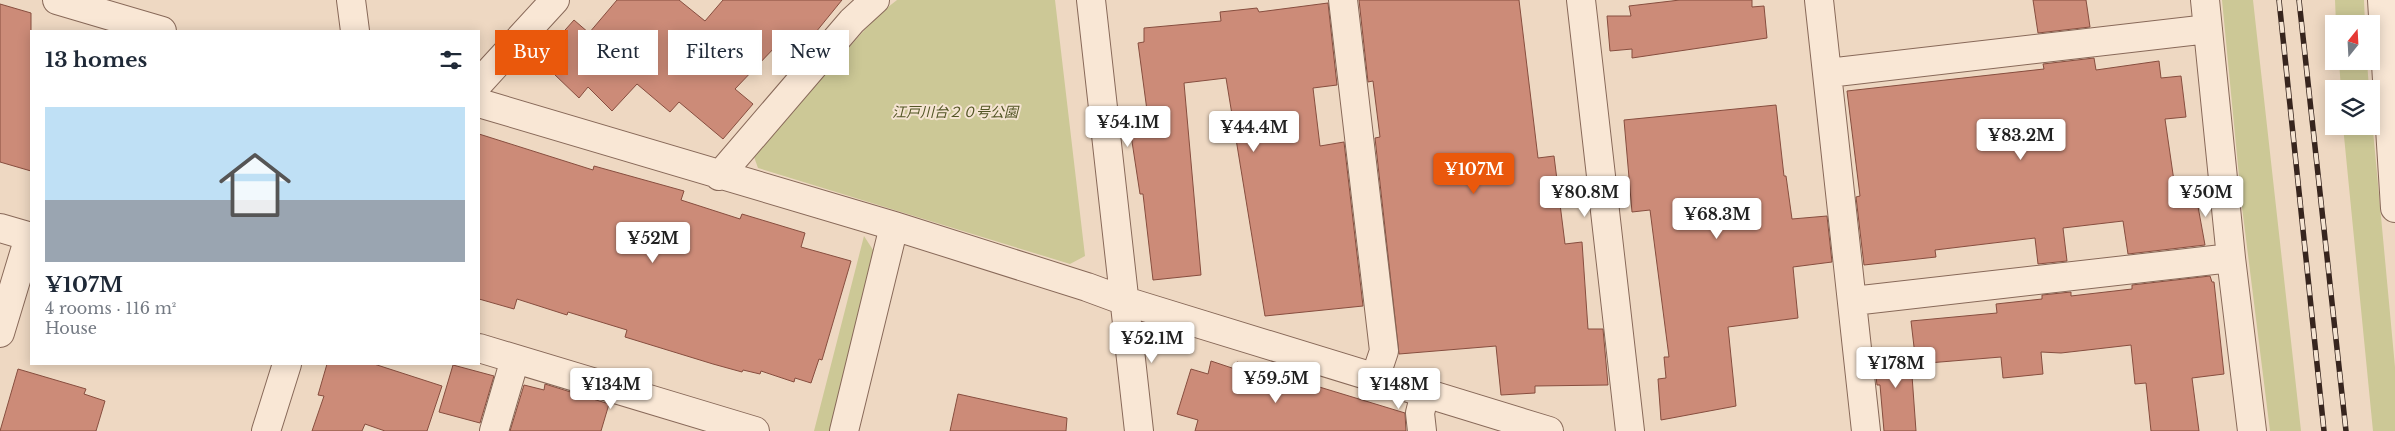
<!DOCTYPE html>
<meta charset="utf-8">
<style>
:root{--surface:#fff;--page:#f2f2f3;--text:#1f2937;--muted:#747a83;--accent:#ea580c}
body{margin:0;font-family:"Libre Baskerville","Noto Sans JP",serif;background:var(--page);color:var(--text);height:100vh;display:flex;flex-direction:column;font-size:19px;white-space:nowrap}
*{box-sizing:border-box;margin:0}
p{font-size:16px;color:var(--muted)}
.icon{flex:none;width:28px;height:28px;fill:none;stroke:currentColor;stroke-width:2;stroke-linecap:round;stroke-linejoin:round}
.map{position:relative;flex:1;overflow:hidden}
.sheet{position:absolute;left:30px;top:30px;width:450px;height:335px;display:flex;flex-direction:column;background:var(--surface);border-radius:0px;box-shadow:0 2px 12px #0003}
.sheet>*{flex:none}
.hud{position:absolute;left:495px;top:30px;width:475px;height:45px;display:flex;gap:10px}
.needle{width:32px;rotate:18deg}
.fabs{position:absolute;left:2325px;top:15px;display:grid;gap:10px}
.fabs a{display:grid;place-items:center;width:55px;height:55px;border-radius:0px;background:var(--surface);box-shadow:0 2px 12px #0003;font-size:25px}
.price{position:absolute;translate:-50% -42px;padding:0 11px;border-radius:5px;background:#fff;color:#222;font-size:16px;line-height:32px;filter:drop-shadow(0 1px 2px #0008)}
.price::after{content:'';position:absolute;left:50%;top:30px;width:15px;height:11px;margin-left:-8px;background:inherit;clip-path:polygon(0 0,100% 0,50% 100%)}
.price.selected{background:var(--accent);color:#fff}
ul{padding:0;list-style:none}
li{display:grid;align-content:center;gap:10px;height:265px;padding:0 15px}
li span{display:grid;place-items:center;height:155px;border-radius:0px;color:#555}
li>.icon{margin-inline-start:auto}
span .icon{width:90px;height:90px;fill:#fffc;stroke-width:1}
li b{font-size:21px}
h2{display:flex;justify-content:space-between;align-items:center;height:60px;padding:0 15px;font-size:21px}
.pill{padding:0 18px;border-radius:0px;background:var(--surface);box-shadow:0 2px 12px #0003;font-size:18px;line-height:45px}
.pill.selected{background:var(--accent);color:#fff}
.map>svg:first-child{display:block}
.green{fill:#ccc896}
.building{fill:#cc8b78;stroke:#874e3f}
.lines{fill:none;stroke-linecap:round;stroke-linejoin:round}
.minor-casing{stroke:#886959;stroke-width:30}
.minor{stroke:#f9e7d5;stroke-width:28}
.rail-casing{stroke:#37251e;stroke-width:5.5}
.rail{stroke:#f5e4d2;stroke-width:4;stroke-dasharray:11;stroke-linecap:butt}
.labels{text-anchor:middle;stroke-width:4;stroke-linejoin:round;paint-order:stroke}
.park-label{font-size:14px;font-style:italic;fill:#515424;stroke:#f5e4d2}
</style>
<div class="map">
<svg width="2395" height="431" viewBox="0 0 2395 431">
<rect width="100%" height="100%" fill="#eed8c2"/>
<path class="green" d="M897,0H1055L1085,256L1070,264L758,168L753,154L878,15Z
M2222,0H2253L2301,431H2270L2242,207Z
M2335,0H2364L2365,24H2336Z
M2339,61H2367L2369,89H2341Z
M2371,109L2395,367V431H2373L2343,126H2371Z
M864,236L875,253L832,431H814Z"/>
<path class="building" d="M617,0H679L705,21L723,0H842L794,59L777,45L735,89L753,104L723,139L679,102L670,112L637,84L612,111L588,87L579,98L554,74L565,62L549,48L574,20L589,33Z
M1359,0H1519L1538,158L1554,156L1565,244L1582,242L1588,329H1603L1608,385L1535,386V393L1501,395L1496,346L1399,354L1375,138L1380,137L1373,81L1368,82Z
M1680,0H1752V7L1764,6L1767,38L1632,58V49L1610,51L1607,16H1631L1629,6Z
M2033,0H2086L2090,27L2038,33Z
M1328,3L1337,85L1313,88L1320,146L1344,142L1363,306L1265,316L1226,78L1184,83L1201,275L1153,280L1143,194H1140L1131,135L1150,133L1138,43L1144,42V28L1221,21L1220,12L1257,8L1259,12Z
M0,4L31,13V171L0,162Z
M2094,58L2096,70L2159,61L2161,78L2181,76L2186,117L2165,119L2174,181L2193,179L2205,245L2128,254L2123,221L2063,228L2067,261L2038,264L2035,238L1935,250L1936,257L1864,265L1856,197L1860,196L1847,91L2044,69L2043,64Z
M1776,105L1784,176H1786L1792,219L1827,216L1832,262L1793,267L1798,318L1728,327L1736,406L1661,420L1658,379L1666,378L1664,357H1669L1650,210L1632,212L1624,120Z
M479,134L593,170L594,166L684,191L681,200L740,219L742,214L805,233L801,247L851,261L822,360L819,359L811,383L795,378L794,382L761,371L760,374L743,370L742,372L713,364L625,337L627,330L568,312L567,315L517,299L514,309L479,299Z
M2210,276L2212,282H2214L2224,374L2192,378L2199,431H2151L2146,383L2135,384L2131,345L2061,353L2041,352L2043,374L2003,378L2001,357L1916,364L1911,321L1997,313L1996,304L2042,299V295L2071,292V296L2132,289V285Z
M1910,348L1916,431H1884L1880,385H1877L1873,350Z
M1211,361L1235,369L1237,362L1405,413L1406,431H1195L1198,420L1177,414L1191,369L1208,374Z
M327,364H374L442,386L427,431H385L365,424L362,431H312L324,396L318,395Z
M453,365L494,376L480,423L439,412Z
M18,369L86,389L84,394L105,401L96,431H0Z
M545,384L609,404L601,431H510L524,385L544,390Z
M958,394L1067,418L1066,431H950Z"/>
<g class="lines">
<defs>
<path id="minor" d="M57,0L162,31
M351,0L355,31
M1091,0L1139,431
M1343,0L1384,351L1375,378
M1581,0L1630,431
M1819,0L1866,431
M2205,0L2231,258L2252,431
M2382,0L2395,208
M1828,73L2208,29
M479,83L555,0
M479,103L894,226L1087,287L1125,301L1549,431
M719,176L852,21L875,0
M0,228L31,237
M1853,301L2231,258
M0,333L29,237
M479,348L755,431
M266,431L287,364
M494,431L515,359
M844,431L894,226
M1422,431L1420,413L1425,393"/>
</defs>
<use href="#minor" class="minor-casing"/>
<use href="#minor" class="minor"/>
<defs>
<path id="rail" d="M2279,0L2324,431
M2299,0L2346,431"/>
</defs>
<use href="#rail" class="rail-casing"/>
<use href="#rail" class="rail"/>
</g>
<g class="labels">
<g class="park-label">
<text x="955" y="117">江戸川台２０号公園</text>
</g>
</g>
</svg>
<div class="fabs">
<a><svg class="needle" viewBox="-14 -14 28 28"><path d="M0-13l5 13h-10z" fill="#e53935"/><path d="M0 13l5-13h-10z" fill="#747a83"/></svg></a>
<a><svg class="icon" aria-label="layers" viewBox="0 0 24 24"><path d="M12 4l9 5-9 5-9-5zM3 14l9 5 9-5"/></svg></a>
</div>
<b class="price" style="left:1128px;top:148px">¥54.1M</b>
<b class="price" style="left:1254px;top:153px">¥44.4M</b>
<b class="price" style="left:2021px;top:161px">¥83.2M</b>
<b class="price selected" style="left:1474px;top:195px">¥107M</b>
<b class="price" style="left:1585px;top:218px">¥80.8M</b>
<b class="price" style="left:2206px;top:218px">¥50M</b>
<b class="price" style="left:1717px;top:240px">¥68.3M</b>
<b class="price" style="left:653px;top:264px">¥52M</b>
<b class="price" style="left:1152px;top:364px">¥52.1M</b>
<b class="price" style="left:1896px;top:389px">¥178M</b>
<b class="price" style="left:1276px;top:404px">¥59.5M</b>
<b class="price" style="left:611px;top:410px">¥134M</b>
<b class="price" style="left:1399px;top:410px">¥148M</b>
<div class="hud">
<a class="pill selected">Buy</a>
<a class="pill">Rent</a>
<a class="pill">Filters</a>
<a class="pill">New</a>
</div>
<section class="sheet">
<h2>13 homes<svg class="icon" aria-label="filters" viewBox="0 0 24 24"><path d="M4 7h16M4 17h16"/><circle cx="9" cy="7" r="2"/><circle cx="15" cy="17" r="2"/></svg></h2>
<ul>
<li><span style="background:linear-gradient(#bfe0f5 60%,#9aa5b1 0)"><svg class="icon" aria-label="home" viewBox="0 0 24 24"><path d="M3 11l9-7 9 7M6 9v11h12V9"/></svg></span><div><b>¥107M</b><p>4 rooms · 116 m²</p><p>House</p></div></li>
</ul>
</section>
</div>
